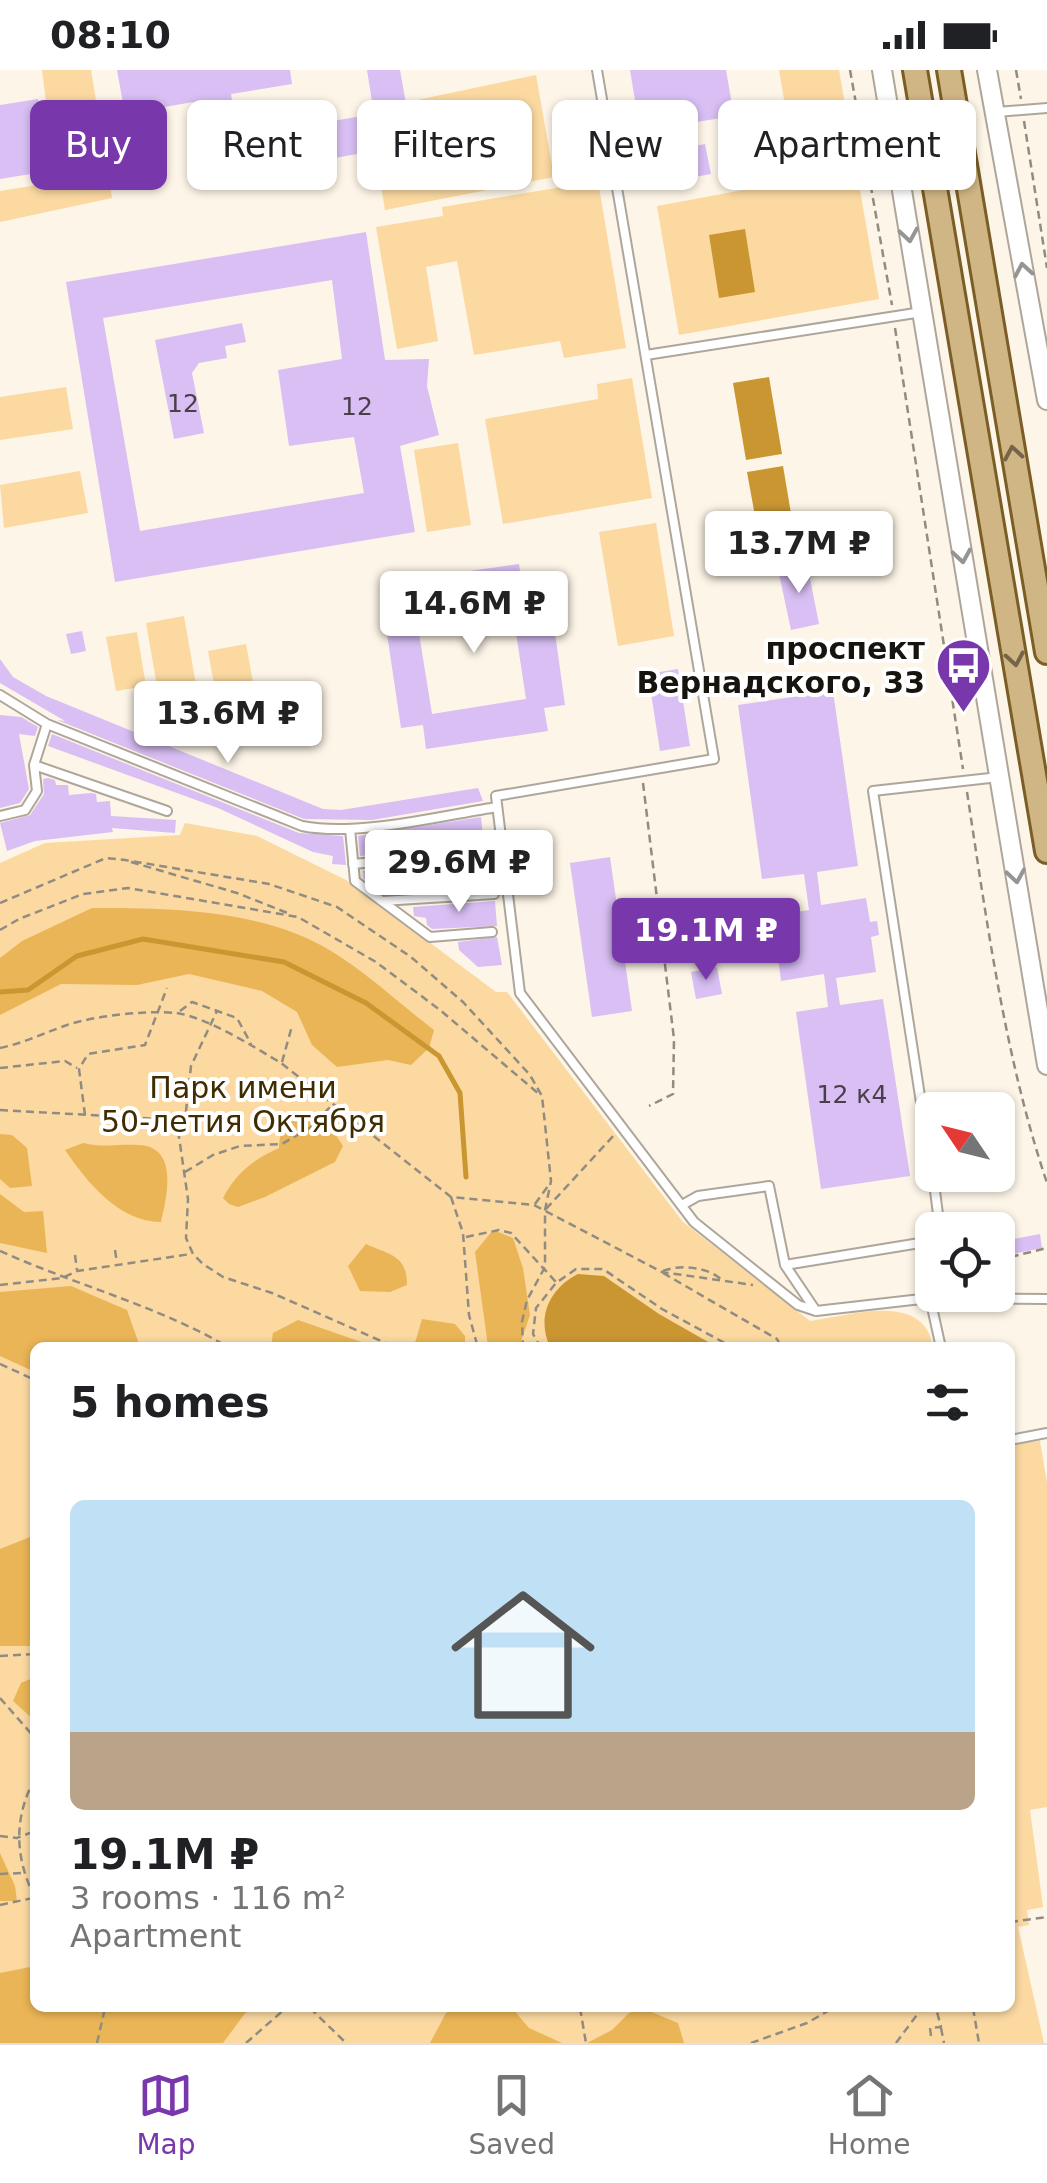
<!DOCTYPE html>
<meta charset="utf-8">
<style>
:root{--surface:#fff;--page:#f2f2f2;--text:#202124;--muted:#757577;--line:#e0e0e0;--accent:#7937ac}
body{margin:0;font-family:"DejaVu Sans",sans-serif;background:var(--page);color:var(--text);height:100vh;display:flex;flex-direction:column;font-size:38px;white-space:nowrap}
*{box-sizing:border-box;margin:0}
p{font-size:32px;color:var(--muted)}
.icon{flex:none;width:55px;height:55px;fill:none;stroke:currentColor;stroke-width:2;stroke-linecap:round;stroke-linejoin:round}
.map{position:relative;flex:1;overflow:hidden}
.panel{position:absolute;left:30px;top:1272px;width:985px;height:670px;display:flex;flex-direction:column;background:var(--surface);border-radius:15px;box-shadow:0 2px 8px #0004}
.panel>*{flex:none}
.hud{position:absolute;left:30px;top:30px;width:988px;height:90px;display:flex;gap:20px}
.needle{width:65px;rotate:305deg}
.controls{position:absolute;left:915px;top:1022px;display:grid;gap:20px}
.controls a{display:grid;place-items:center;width:100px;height:100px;border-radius:15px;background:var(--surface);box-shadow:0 2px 8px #0004;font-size:50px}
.price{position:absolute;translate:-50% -85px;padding:0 22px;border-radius:10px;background:#fff;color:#222;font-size:32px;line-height:65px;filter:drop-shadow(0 2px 5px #0008)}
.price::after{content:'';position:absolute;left:50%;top:60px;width:30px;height:22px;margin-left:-15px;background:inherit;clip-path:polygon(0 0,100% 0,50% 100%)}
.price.selected{background:var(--accent);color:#fff}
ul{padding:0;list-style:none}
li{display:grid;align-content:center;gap:20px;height:530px;padding:0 40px}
li span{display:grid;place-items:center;height:310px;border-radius:15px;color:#555}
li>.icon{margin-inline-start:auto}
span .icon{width:180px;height:180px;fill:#fffc;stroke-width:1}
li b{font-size:42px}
h2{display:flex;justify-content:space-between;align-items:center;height:120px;padding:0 40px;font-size:42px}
.chip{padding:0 35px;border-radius:15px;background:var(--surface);box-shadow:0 2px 8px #0004;font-size:35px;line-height:90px}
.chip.selected{background:var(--accent);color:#fff}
.status{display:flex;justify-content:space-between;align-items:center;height:70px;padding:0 50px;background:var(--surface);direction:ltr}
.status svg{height:28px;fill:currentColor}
.tab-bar{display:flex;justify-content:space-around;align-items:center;height:140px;border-top:2px solid var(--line);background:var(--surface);font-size:28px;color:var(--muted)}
.tab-bar a{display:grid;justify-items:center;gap:5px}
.tab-bar .selected{color:var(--accent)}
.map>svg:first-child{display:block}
.green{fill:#fbd9a1}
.forest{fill:#eab556}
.water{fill:#c99632}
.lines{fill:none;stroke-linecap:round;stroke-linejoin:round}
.stream{stroke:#c99632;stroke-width:5}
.building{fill:#d9bff4;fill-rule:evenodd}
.service-casing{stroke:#aea69a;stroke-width:12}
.tertiary-casing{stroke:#aea69a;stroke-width:22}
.primary-casing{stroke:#7b5d26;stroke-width:28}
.path{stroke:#918c82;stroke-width:2.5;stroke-dasharray:8 5;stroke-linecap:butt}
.service{stroke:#fff;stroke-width:8}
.tertiary{stroke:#fff;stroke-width:18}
.primary{stroke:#d0b684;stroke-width:22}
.oneway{stroke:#979593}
.oneway2{stroke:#74654a}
.labels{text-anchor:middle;stroke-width:8;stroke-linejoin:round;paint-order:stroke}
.number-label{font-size:25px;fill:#483f48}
.poi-label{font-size:30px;font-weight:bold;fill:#17140f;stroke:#fff;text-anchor:end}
.park-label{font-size:30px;fill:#412c01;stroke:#fff}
</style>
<div class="status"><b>08:10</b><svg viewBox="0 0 49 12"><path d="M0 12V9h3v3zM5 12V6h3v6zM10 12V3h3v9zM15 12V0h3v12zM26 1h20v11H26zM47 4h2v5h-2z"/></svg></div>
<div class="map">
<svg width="1047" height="1973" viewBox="0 0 1047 1973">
<rect width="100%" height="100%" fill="#fdf5e7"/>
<path class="green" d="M42,0H91L112,128L0,152V121L56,112Z
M779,0H839L879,229L679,265L657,136L798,110Z
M536,5L554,107L385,140L377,92L417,77L412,31Z
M598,111L626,278L564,288L560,271L474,285L457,191L426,197L438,271L397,279L376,157L443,146L442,137Z
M632,308L652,428L503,454L485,349L598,329L597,314Z
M66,317L73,359L0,370V327Z
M458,373L471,455L427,462L414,380Z
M80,401L88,443L4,458L0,415Z
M656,453L674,566L618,576L599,462Z
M184,546L198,626L160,633L146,553Z
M137,562L146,616L116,621L106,567Z
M246,574L260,651L222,658L208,581Z
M185,753L257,766L346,810L496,922H507L683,1152L810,1251C849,1246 924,1220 933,1277L35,1278V1938H1010V1374L1040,1371L1047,1413V1737L1030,1740L1043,1837L1027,1840L1029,1855L1018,1857L1044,1973H0V793L45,773L180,765Z"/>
<path class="forest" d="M92,838C169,838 263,839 331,881C367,903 400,934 434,960L429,978L411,995L388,990L337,997L312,975L297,942L262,921L189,904L137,915L61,914L0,945V888L22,871Z
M307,1043L330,1056L343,1076L335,1092L265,1127L238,1137L229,1134L223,1128C236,1103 254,1089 279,1078C280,1057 286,1048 307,1043Z
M0,1064L12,1065L27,1078L32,1116L10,1118L0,1109Z
M83,1073C103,1078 118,1074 138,1075C179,1076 167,1126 161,1152C119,1152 87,1112 65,1080Z
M0,1124L24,1142L43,1141L47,1183L0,1173Z
M493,1160L513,1168L523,1198L530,1245L519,1277L488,1276L475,1182Z
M366,1174C390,1185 407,1185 407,1215L390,1222L360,1221L348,1196Z
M71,1216L127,1240L140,1277L35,1278V1302L0,1286V1222Z
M422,1249L455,1254L465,1266V1277H425L415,1273Z
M298,1250L373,1276L374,1277H271L273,1263Z
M35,1465V1576H0V1479Z
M35,1607V1651L13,1631L21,1613Z
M0,1783L15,1816L17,1831H0Z
M35,1896V1938H249L223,1973H0V1903Z
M457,1938H512L529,1958L562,1973H430L446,1943Z
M642,1938L678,1953L684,1973H587L612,1960L629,1943Z"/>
<path class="water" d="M745,159L755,222L719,228L709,165Z
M769,307L782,384L746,390L733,313Z
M783,396L796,473L761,479L747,402Z
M578,1204L604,1206L659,1244L717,1277H550C536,1247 550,1218 578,1204Z"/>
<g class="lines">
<path class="stream" d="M0,922L28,920L77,886L143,869L284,892L366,933L439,986L460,1023L466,1107"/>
</g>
<path class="building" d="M117,0H290L292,14L231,24L238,67L374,44L367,0H400L413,74L207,111L193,32L125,44Z
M630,0H726L734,46L640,61Z
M38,29L49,101L0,109V35Z
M705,74L711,104L656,114L650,85Z
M366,162L385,290L429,289L427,316L439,365L400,376L415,462L115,512L66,212ZM332,210L342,289L278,300L289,376L354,367L364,423L140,461L103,248Z
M242,253L246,272L225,276L227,288L199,293L192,303L204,363L174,369L155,270Z
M807,493L819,554L791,560L778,499Z
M519,494L522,516L548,512L565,635L544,638L548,661L426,679L423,655L401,658L383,537L404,534L401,511ZM511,530L526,629L432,644L416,545Z
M82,561L86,581L71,584L66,564Z
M0,589L13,607L46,626L323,739L341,740L478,718L483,731L372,750L304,749L57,650L65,651L0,613Z
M678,599L690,676L660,681L648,604Z
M833,621L858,796L817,802L821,835L866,828L870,852L877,851L879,865L871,867L876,902L836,908L840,935L883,929L910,1106L821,1119L796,942L828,937L824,904L781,911L778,887L770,888L768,873L776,871L772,846L809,840L804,804L762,809L738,635Z
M0,645L21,647L38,657L35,666L19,664L29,719L20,733L0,738Z
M52,664L299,763L343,766L346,795L332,794L333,786L313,782L218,738L48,676Z
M48,708L55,710L56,715H68L69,725L91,723L96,724L97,732L110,731L111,746L176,750L175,763L112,758L113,762L35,771L7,781L0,753L30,745L44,724L43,709Z
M481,747L484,775L360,786L358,766Z
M492,787L494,817L385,823L364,809L363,801Z
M610,787L632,941L592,947L570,793Z
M495,831L497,856L432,859L427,855L426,848L414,846L413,837Z
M497,867L502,895L478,897L459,880L458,872Z
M717,897L722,924L696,929L691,902Z
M1040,1164L1042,1178L998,1187V1172Z"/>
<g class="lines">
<defs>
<path id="service" d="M597,0L714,689L496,726L520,923L694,1152L798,1235L816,1241L930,1228L1047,1229
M997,42L1047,38
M646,285L922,242
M0,625L47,654L302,756C357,767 440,746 497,737
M47,654L34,695L167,741
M0,746L25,740L37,721L34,695
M350,759L355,811L430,867L492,862
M353,794L485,782
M382,831L494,824
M932,1104L873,721L999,707
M933,1105L940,1160
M682,1135L698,1126L769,1116L785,1195
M930,1228L941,1278
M816,1241L785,1195L932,1171
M1010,1370L1047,1363"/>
<path id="tertiary" d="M882,0L1047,995
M987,0L1047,330"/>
<path id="primary" d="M915,0L1047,781
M949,0L1047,582"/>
</defs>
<use href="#service" class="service-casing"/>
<use href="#tertiary" class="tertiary-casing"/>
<use href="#primary" class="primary-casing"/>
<path class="path" d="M850,0L892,235
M1016,0L1021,29
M1024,51L1047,198
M895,258L963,699
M643,713L674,969L673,1024L649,1036
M967,722C987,853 1005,988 1047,1113
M131,792L237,823L290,844
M0,833L106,788L125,790L269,814L337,837L411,887L463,932L530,1005L542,1026L551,1111L545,1140V1197L527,1230L522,1252L523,1278
M0,860L19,849L83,824L128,818L298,847L376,892L440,940L539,1024
M180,941L192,932L237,948L251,974
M0,978C24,973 44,963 67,955C94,946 146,940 176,943C207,947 254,977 281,993L451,1127L534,1135L662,1202L753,1215
M282,992L292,956
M0,998L65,991L77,998
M0,1040L161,1049L173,1055L179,1067L188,1129L186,1168L193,1184L203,1194L223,1207L272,1223L397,1278
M85,1045L79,999L88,984L145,975L167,918
M179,1067L186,1041L191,996L217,941
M185,1102L213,1085L240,1076L282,1074L311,1057L332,1035
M451,1127L463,1163L469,1245L478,1278
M535,1134L548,1116
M546,1139L615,1064
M1005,1145L1011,1170
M466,1167L499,1160L511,1163L556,1212
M115,1180L117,1193
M0,1181C76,1215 158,1236 230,1278
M75,1185L77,1200
M998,1190L1047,1178
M663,1201C680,1194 707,1197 721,1209
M663,1203L777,1269L782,1278
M0,1215L62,1208L77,1201L191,1184
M541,1278L533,1264L536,1238L556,1213L576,1199H603L662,1239L734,1278
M0,1294L35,1310
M0,1586L35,1584
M0,1628L35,1668
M35,1708C13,1749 15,1788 35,1828
M0,1766L17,1768L35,1761
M1010,1770V1777
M0,1804L21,1803
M1010,1827L1014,1850
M0,1835L33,1828
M1010,1852L1047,1847
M310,1938L346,1973
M580,1938L586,1973
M973,1938L979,1973
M941,1958L944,1973
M931,1966L930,1958L941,1957L936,1938
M97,1973L105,1938
M246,1973L286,1938
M751,1973L807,1953L833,1938
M896,1973L922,1938"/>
<use href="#service" class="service"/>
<use href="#tertiary" class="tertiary"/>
<use href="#primary" class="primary"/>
</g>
<defs><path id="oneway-chevron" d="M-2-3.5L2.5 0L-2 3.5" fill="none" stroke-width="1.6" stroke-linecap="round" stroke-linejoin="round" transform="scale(2.5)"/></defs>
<g class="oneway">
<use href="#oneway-chevron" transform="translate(909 165) rotate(81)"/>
<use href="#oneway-chevron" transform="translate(1023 200) rotate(-100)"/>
<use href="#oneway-chevron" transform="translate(962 486) rotate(81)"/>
<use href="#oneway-chevron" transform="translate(1016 806) rotate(81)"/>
</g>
<g class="oneway2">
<use href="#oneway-chevron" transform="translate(1013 383) rotate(-100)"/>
<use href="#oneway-chevron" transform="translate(1015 589) rotate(80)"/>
</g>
<defs>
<symbol id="bus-pin" viewBox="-11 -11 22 30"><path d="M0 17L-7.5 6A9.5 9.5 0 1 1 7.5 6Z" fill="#7937ac" stroke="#fff"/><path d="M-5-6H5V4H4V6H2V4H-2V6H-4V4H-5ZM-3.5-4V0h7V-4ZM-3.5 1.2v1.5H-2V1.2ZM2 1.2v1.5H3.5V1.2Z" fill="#fff"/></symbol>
</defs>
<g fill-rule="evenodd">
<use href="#bus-pin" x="932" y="564" width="63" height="86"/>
</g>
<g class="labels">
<g class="number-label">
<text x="183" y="342">12</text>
<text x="357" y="345">12</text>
<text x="852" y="1033">12 к4</text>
</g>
<g class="poi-label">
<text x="925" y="589">проспект<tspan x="925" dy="34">Вернадского, 33</tspan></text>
</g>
<g class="park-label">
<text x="243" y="1028">Парк имени<tspan x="243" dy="34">50-летия Октября</tspan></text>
</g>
</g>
</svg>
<div class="controls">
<a><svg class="needle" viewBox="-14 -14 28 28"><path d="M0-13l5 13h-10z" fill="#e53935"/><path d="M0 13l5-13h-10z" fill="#757577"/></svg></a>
<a><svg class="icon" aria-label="locate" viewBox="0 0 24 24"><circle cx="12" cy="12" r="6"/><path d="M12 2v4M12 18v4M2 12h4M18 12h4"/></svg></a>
</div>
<b class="price" style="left:799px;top:526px">13.7M ₽</b>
<b class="price" style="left:474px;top:586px">14.6M ₽</b>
<b class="price" style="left:228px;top:696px">13.6M ₽</b>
<b class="price" style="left:459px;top:845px">29.6M ₽</b>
<b class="price selected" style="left:706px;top:913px">19.1M ₽</b>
<div class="hud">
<a class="chip selected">Buy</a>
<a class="chip">Rent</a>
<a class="chip">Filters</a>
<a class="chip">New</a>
<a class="chip">Apartment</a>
</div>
<section class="panel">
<h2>5 homes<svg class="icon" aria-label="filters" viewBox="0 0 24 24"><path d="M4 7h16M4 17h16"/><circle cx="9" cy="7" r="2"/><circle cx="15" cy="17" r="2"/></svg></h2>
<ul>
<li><span style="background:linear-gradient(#bfe0f5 75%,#b9a48a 0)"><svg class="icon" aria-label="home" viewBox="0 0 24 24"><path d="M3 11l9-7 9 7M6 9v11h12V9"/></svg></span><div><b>19.1M ₽</b><p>3 rooms · 116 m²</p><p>Apartment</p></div></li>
</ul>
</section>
</div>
<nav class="tab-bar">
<a class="selected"><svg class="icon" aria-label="map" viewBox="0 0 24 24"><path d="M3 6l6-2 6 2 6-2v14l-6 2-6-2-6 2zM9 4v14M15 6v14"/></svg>Map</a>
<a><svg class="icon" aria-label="saved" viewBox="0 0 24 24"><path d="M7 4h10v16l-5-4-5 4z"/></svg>Saved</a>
<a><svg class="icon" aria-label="home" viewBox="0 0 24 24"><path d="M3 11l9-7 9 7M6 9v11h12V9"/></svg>Home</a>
</nav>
